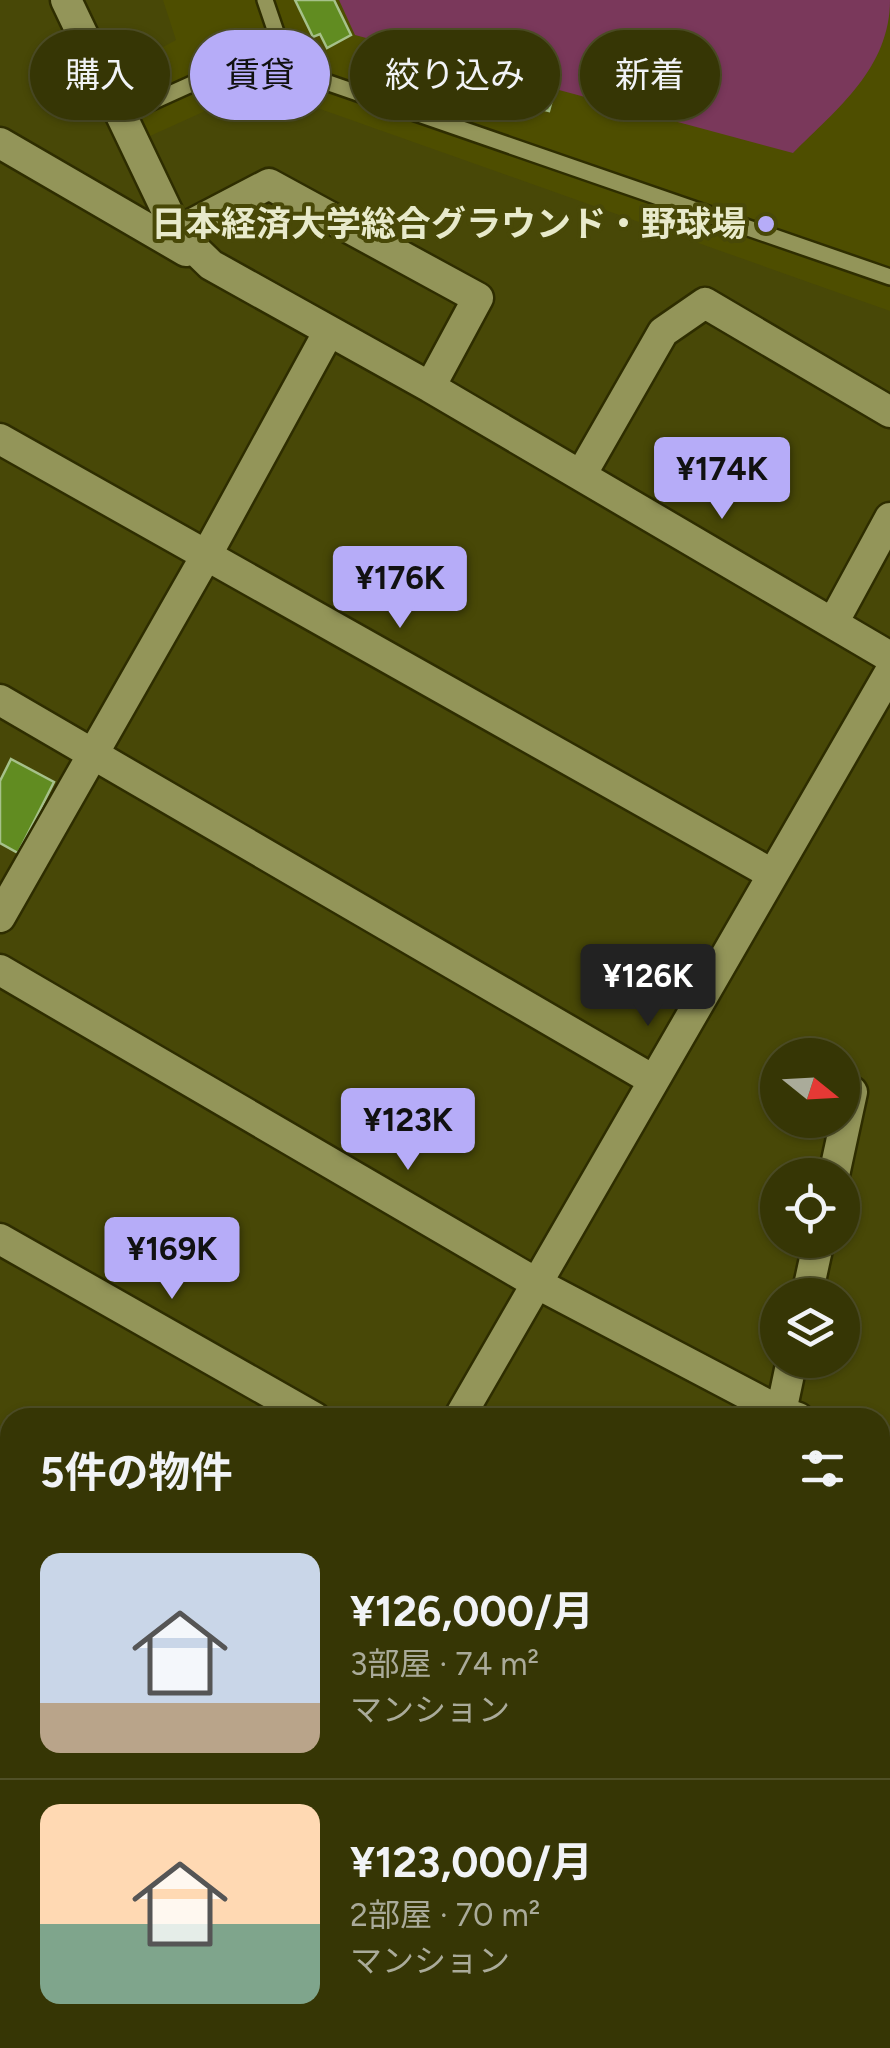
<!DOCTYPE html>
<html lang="ja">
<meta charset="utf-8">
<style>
:root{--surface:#363605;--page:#414113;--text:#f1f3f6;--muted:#aaab9a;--line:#505027;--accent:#b6acf8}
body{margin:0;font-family:Figtree,"Noto Sans JP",sans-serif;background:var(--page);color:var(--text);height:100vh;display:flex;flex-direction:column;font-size:38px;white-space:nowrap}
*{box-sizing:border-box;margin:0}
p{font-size:32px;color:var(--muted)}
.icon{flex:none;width:55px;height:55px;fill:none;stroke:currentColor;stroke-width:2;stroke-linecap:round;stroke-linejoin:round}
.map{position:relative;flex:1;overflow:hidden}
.drawer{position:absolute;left:0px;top:1408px;width:890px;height:642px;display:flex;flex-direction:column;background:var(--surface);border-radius:30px 30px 0 0;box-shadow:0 2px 8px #0004,0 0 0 2px var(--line)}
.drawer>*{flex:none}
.guide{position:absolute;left:30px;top:30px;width:830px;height:90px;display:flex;gap:20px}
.needle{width:65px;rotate:108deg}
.controls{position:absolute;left:760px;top:1038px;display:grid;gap:20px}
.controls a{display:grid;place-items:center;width:100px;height:100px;border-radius:50%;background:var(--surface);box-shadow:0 2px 8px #0004,0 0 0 2px var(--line);font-size:50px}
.price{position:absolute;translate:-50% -85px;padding:0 22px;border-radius:10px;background:var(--accent);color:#111;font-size:32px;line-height:65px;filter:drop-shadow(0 2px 5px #0008)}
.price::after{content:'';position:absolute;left:50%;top:60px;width:30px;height:22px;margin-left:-15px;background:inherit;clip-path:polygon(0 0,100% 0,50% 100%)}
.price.on{background:#222;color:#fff}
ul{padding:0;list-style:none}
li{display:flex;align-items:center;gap:30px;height:250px;padding:0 40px}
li+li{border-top:2px solid var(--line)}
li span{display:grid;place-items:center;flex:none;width:280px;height:200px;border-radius:20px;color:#555}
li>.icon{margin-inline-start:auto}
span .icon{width:120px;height:120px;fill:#fffc;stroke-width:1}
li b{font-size:42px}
h2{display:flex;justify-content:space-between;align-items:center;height:120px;padding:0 40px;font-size:42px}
.chip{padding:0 35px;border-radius:45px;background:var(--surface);box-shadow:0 2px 8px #0004,0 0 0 2px var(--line);font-size:35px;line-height:90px}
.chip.on{background:var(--accent);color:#111}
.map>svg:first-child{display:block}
.built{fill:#4e4e00}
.green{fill:#7a385b}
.building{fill:#618c21;stroke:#a6c18a;stroke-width:2.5}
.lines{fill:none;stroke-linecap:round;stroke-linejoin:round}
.service-casing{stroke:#2e2d00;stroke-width:20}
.minor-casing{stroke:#2e2d00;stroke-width:35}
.service{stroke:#939559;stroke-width:15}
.minor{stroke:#939559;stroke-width:30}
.poi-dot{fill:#b6acf8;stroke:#484807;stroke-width:4}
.labels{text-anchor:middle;stroke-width:8;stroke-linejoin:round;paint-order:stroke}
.poi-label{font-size:35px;font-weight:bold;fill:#e8eacb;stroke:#484807;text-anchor:end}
</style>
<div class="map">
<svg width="890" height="2048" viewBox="0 0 890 2048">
<rect width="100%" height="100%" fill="#484807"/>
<path class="built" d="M163,0H890V311L258,87L150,136L120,70L176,40Z"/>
<path class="green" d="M339,0H890C890,68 837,109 793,153L355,35Z"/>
<path class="building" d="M295,0H334L351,35L327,48L320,34L313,37Z
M414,50L556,85L549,111L407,77Z
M11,759L54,782L18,853L0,843V781Z"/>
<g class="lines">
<defs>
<path id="service" d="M265,0L280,44
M121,116L280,44L294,71L890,277"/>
<path id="minor" d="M66,0L177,232L211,265L430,387L890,657
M0,143L186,251
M177,232L269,184L478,298L430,387
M0,439L772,874
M581,475L663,332L705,303L890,412
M834,621L890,518
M0,700L653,1080
M0,917L206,556L328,333
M0,970L536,1283L781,1412L798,1418
M834,1175L852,1092
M0,1239L315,1418
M807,1295L819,1240
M781,1412L792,1360
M459,1418L890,672
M880,1443L890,1447
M0,1510L10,1516
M880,1670L890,1672
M0,1780L10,1786
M455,2040L469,2048
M2,2048L10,2038
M596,2048L598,2040
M805,2048L806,2040"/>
</defs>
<use href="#service" class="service-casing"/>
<use href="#minor" class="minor-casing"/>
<use href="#service" class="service"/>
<use href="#minor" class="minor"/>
</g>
<circle class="poi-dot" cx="766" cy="224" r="10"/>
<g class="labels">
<g class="poi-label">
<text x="746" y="236">日本経済大学総合グラウンド・野球場</text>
</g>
</g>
</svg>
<div class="controls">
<a><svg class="needle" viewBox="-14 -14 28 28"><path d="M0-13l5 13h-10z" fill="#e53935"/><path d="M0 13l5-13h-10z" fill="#aaab9a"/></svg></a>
<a><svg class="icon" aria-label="locate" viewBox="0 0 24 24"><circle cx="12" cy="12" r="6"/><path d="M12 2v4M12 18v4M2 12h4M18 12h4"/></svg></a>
<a><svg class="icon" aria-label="layers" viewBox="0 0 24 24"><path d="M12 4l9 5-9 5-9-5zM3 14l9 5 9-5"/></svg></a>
</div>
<b class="price" style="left:722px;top:522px">¥174K</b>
<b class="price" style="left:400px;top:631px">¥176K</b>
<b class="price on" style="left:648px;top:1029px">¥126K</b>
<b class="price" style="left:408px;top:1173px">¥123K</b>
<b class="price" style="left:172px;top:1302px">¥169K</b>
<div class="guide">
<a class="chip">購入</a>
<a class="chip on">賃貸</a>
<a class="chip">絞り込み</a>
<a class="chip">新着</a>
</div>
<section class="drawer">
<h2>5件の物件<svg class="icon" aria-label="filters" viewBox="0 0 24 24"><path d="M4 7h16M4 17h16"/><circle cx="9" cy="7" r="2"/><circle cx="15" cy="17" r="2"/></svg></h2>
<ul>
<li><span style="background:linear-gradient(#c9d6e8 75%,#b9a48a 0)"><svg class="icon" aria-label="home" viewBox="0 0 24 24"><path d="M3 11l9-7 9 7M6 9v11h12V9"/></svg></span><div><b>¥126,000/月</b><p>3部屋 · 74 m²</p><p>マンション</p></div></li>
<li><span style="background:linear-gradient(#ffd9b3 60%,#7fa58c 0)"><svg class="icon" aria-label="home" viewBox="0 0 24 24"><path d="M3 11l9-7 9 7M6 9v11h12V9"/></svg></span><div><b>¥123,000/月</b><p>2部屋 · 70 m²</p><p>マンション</p></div></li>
</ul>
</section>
</div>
